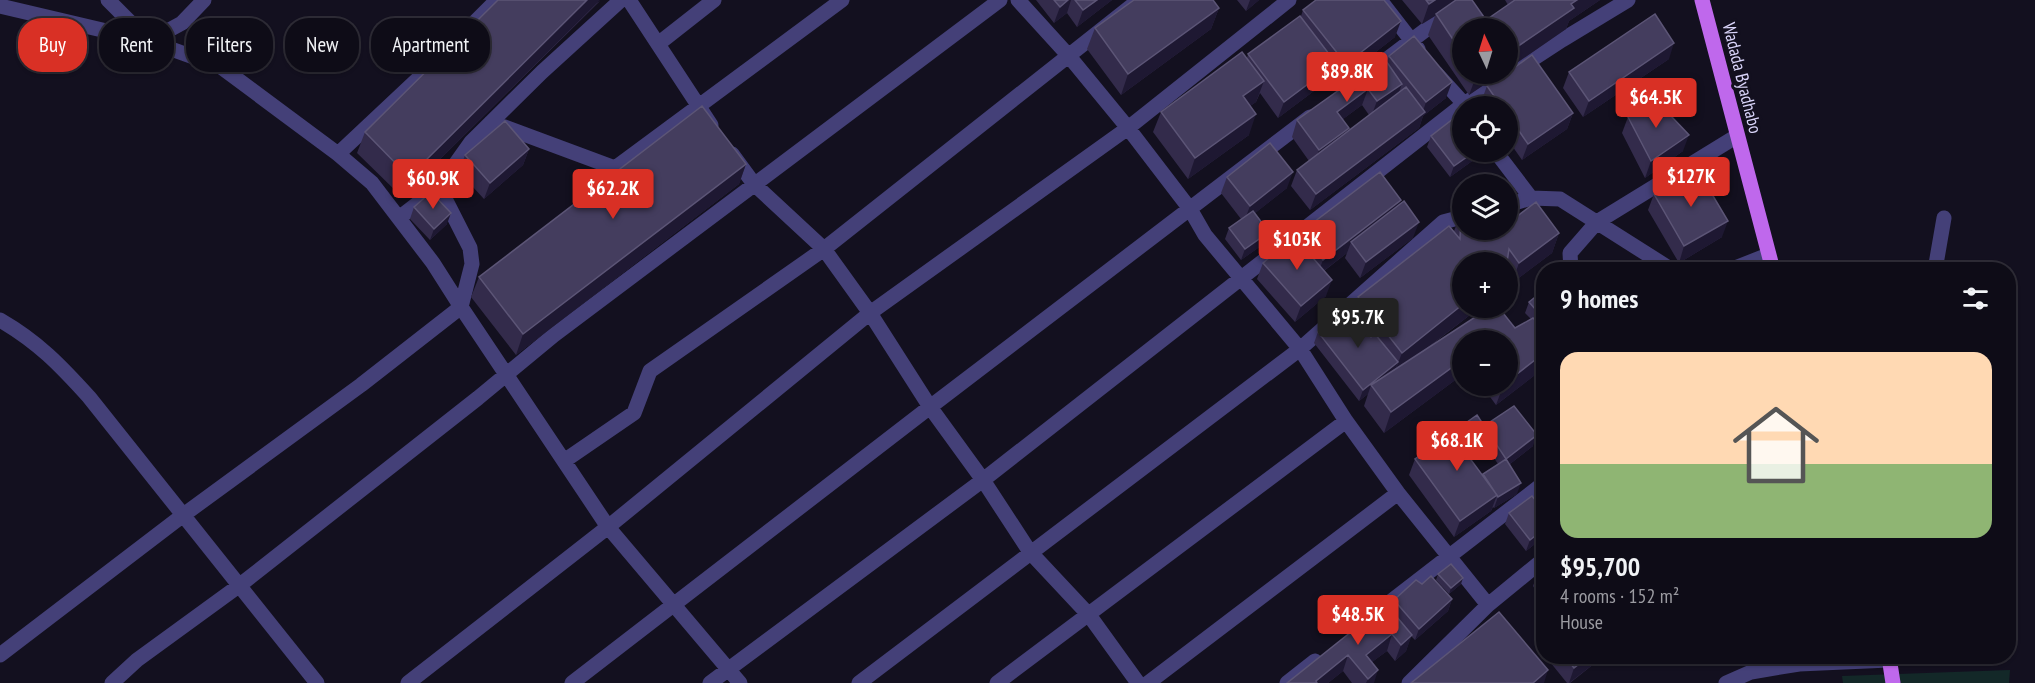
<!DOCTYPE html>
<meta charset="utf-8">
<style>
:root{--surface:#0e0c17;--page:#1c1a24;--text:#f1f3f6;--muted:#9b9ba1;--line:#2e2c36;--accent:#d93025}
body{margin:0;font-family:"PT Sans Narrow",sans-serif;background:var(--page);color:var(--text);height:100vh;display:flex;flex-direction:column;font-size:22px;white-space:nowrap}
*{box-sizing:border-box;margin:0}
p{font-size:20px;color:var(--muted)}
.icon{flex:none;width:33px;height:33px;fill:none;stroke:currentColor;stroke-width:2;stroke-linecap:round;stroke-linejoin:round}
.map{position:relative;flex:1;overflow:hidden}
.sheet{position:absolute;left:1536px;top:262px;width:480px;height:402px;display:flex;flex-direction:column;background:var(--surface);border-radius:24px;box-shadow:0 2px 4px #0004,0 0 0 2px var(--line)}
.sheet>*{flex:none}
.hud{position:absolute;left:18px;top:18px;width:570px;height:54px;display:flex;gap:12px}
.needle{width:39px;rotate:356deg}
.fabs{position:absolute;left:1452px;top:18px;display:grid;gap:12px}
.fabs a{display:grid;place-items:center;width:66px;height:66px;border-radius:50%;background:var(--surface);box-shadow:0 2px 4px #0004,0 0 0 2px var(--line);font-size:30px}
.price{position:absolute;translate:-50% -51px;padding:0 14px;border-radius:6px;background:var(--accent);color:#fff;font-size:20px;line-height:39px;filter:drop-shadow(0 2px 3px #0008)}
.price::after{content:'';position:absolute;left:50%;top:36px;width:18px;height:14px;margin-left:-9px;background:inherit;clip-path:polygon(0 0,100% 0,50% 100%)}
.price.on{background:#222;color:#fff}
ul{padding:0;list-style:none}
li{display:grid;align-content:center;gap:12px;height:318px;padding:0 24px}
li+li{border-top:2px solid var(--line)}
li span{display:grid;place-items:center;height:186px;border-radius:18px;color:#555}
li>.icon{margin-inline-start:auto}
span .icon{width:108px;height:108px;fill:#fffc;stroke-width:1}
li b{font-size:26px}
h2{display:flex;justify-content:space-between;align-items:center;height:72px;padding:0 24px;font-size:26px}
.tag{padding:0 21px;border-radius:24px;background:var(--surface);box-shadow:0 2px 4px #0004,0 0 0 2px var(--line);font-size:21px;line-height:54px}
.tag.on{background:var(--accent);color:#fff}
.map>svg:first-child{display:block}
.green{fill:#132828}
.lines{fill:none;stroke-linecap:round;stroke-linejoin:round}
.minor{stroke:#444078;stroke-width:15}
.major{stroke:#bf68ec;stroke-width:15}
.wall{fill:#332b4b;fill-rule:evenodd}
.shaded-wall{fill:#1e1832}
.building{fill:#443d5e;stroke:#5c5576;stroke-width:1.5}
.labels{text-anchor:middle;stroke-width:6;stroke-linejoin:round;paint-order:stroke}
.street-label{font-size:18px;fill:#d9d4f9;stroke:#13101f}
</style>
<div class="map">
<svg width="2035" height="683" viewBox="0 0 2035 683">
<rect width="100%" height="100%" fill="#13101f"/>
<path class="green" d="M2010,670L2009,683H1843L1842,676Z"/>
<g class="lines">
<path class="minor" d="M108,0L149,41L182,23L204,0
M629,0L711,125
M1018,0L1068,55L1128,128L1190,209L1205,235L1300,349L1346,421L1398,493L1488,605
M1380,0L1418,49
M0,6L149,41L221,67L338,154L372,183L433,263L461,307L608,527L740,683
M658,44L714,0
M1370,72L1465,0
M1436,73L1466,106
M491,122L615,168L842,0
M1496,152L1531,198
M338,154L420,77L497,0
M732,154L754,184L824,249L870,313L930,407L983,480L1030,552L1089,615L1138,683
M1508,205L1531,198L1560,199L1672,270
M399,218L439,187L471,142L542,72L621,0
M1571,270L1570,253L1597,222L1737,136
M1730,270L1768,255
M1935,270L1944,218
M0,320C38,342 60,365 89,397L317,683
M564,461L634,413L650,371L824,249L1139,0
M1372,616L1544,483
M0,655L182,516L361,385L461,307L472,264L470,248L439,187
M112,683L137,660L240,585L478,398L554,335L1000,0
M408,683L608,527L870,313L1128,128L1289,0
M572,683L930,407L1310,117
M710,683L983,480L1464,104L1562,40L1628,0
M859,683L1300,349L1443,222L1462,217
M997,683L1346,421
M1148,683L1398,493
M1287,683L1315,661
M1409,683L1488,605L1544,559
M1726,683L1751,672L1799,664L1889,660"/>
<path class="major" d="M1702,0L1773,270
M1889,657L1893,683"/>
</g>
<path class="wall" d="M1036,0H1112L1077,27L1067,13L1054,23Z
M1237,0H1259L1246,11Z
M1402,0H1472L1486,20L1508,5L1505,0H1600L1569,21L1566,29L1508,69V28H1462V74H1500L1469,95L1428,35L1435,16L1422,24Z
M600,1L402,197L357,153L365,132Z
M1219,8L1211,29L1121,95L1087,49L1095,28Z
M1303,10L1395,37L1340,80L1333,71L1330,79L1278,118L1260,93L1256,102L1250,106L1249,135L1188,179L1153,132L1161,112L1247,58L1248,54L1301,16Z
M1389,56L1446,98L1423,116L1419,128L1310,210L1291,186L1297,170L1309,161L1292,137L1297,120L1387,62ZM1362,105L1369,115L1348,131L1343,119Z
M1669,59L1583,117L1563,88L1569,72Z
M1487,86L1573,113L1567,129L1522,160L1508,140V106H1484L1481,102Z
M1628,117L1683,151L1645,178L1622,133Z
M1431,136L1475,159L1450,177L1427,147Z
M529,149L523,165L484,199L459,172L465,155Z
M746,164L739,184L516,355L471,297L479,277Z
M1227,177L1287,188L1255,213L1269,232L1265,243L1241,260L1225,239L1229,228L1241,219L1221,193Z
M1654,194L1722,237L1679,263L1648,210Z
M1536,202L1559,233L1552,253L1512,283L1508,278V262H1462V308H1479L1421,353L1489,308H1499L1515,328L1531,319L1525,313L1529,302L1544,290V368L1496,405L1482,386H1508V340H1462V375L1384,433L1364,406L1368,394L1359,401L1314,343L1318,332L1349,309L1352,313L1358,297L1449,226L1454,231L1461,213H1462V230H1508V214V223Z
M1400,204L1413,238L1360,278L1345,258L1347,253L1324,271L1326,296L1295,322L1257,279L1263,263L1298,241L1301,232Z
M414,207L447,224L430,240L410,219Z
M1544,380V404L1538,396Z
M1484,426L1533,446L1510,464L1517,494L1494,508L1493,507L1491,511L1454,537L1409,475L1415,459ZM1481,439L1498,464L1483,474L1482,475L1466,453L1479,443Z
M1544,479V506L1536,496L1542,480Z
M1544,511V537L1526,551L1505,524L1509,513Z
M1544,571V604L1533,586L1537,575Z
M1438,574L1461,584L1449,594L1436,580Z
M1422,584L1452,599L1448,611L1415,640L1411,636L1406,651L1395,661L1387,651L1372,662L1374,683H1352L1343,671L1328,683H1287L1390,609L1394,600Z
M1544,628V654L1537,645Z
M1546,657H1601L1600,659L1570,683H1567Z"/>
<path class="shaded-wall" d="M587,0H600L402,197L409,177Z
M1068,0H1071L1067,13L1054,23L1060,7Z
M1097,0H1112L1077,27L1083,10Z
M1250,0H1259L1246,11Z
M1435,0H1460L1436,14L1435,16L1422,24L1429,4Z
M1577,0H1600L1569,21L1566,29L1508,69V53Z
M1219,8L1211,29L1121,95L1128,74Z
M1401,21L1395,37L1340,80L1346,64Z
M1674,43L1669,59L1583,117L1589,101Z
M1336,63L1330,79L1278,118L1284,102Z
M1477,74H1500L1469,95Z
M1264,81L1256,102L1235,117L1243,96Z
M1452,82L1446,98L1423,116L1419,128L1310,210L1316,194L1422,114L1426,102Z
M1402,84L1396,100L1371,117L1377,101Z
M1368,89L1362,105L1331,128L1337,112Z
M1573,113L1567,129L1522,160L1528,144Z
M1256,114L1249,135L1188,179L1195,158Z
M1349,128L1343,144L1313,166L1319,150Z
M1689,135L1683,151L1645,178L1651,161Z
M529,149L523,165L484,199L490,183Z
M1474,152H1478L1475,159L1450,177L1454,166Z
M746,164L739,184L516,355L523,334Z
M1293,172L1287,188L1244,222L1250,206Z
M1401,200L1396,216L1351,242L1347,253L1317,276L1323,260Z
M451,213L447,224L430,240L434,229Z
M1728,221L1722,237L1679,263L1684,246Z
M1419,222L1413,238L1360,278L1366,262Z
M1269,232L1265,243L1241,260L1245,249Z
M1559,233L1552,253L1512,283L1519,263Z
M1332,280L1326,296L1295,322L1301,306Z
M1462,305V308H1479L1394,373L1402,353Z
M1544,353V368L1496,405L1503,386H1508V381Z
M1462,360V375L1384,433L1391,412Z
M1398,362L1394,373L1371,385L1368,394L1359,401L1363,390Z
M1485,427L1479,443L1454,461L1460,445Z
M1537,435L1533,446L1502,470L1506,459Z
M1521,483L1517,494L1494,508L1498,497Z
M1497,495L1491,511L1454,537L1460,521Z
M1544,529V537L1526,551L1530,540Z
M1463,578L1461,584L1449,594L1451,588Z
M1452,599L1448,611L1415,640L1419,629Z
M1392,634L1387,651L1360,671L1366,655Z
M1412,635L1406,651L1395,661L1401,645Z
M1348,655L1343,671L1328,683H1315L1316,681Z
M1588,657H1601L1600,659L1569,683L1574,668Z
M1378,670L1374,683H1366L1368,679Z
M1548,670L1544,683H1533Z"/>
<path class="building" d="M498,0H587L409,177L365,132Z
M1054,0H1068L1060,7Z
M1075,0H1097L1083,10Z
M1134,0H1213L1219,8L1128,74L1095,28Z
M1316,0H1384L1401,21L1346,64L1303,10Z
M1426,0H1435L1429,4Z
M1456,0H1472L1486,20L1515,0H1577L1571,4L1574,8L1508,53V28H1462V53L1436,14Z
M1655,14L1674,43L1589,101L1569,72Z
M1300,16L1336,63L1284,102L1248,54Z
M1414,36L1452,82L1426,102L1389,56Z
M1242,52L1264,81L1243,96L1256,114L1195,158L1161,112Z
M1532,55L1573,113L1528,144L1508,115V106H1501L1487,86L1505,74H1508V72Z
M1384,58L1402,84L1377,101L1368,89L1337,112L1349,128L1319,150L1297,120Z
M1406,87L1425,112L1316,194L1297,170Z
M1653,97L1689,135L1651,161L1628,117Z
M702,106L746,164L523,334L479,277Z
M1462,112V152H1474L1454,166L1431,136Z
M505,121L529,149L490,183L465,155Z
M1270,143L1293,172L1250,206L1227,177Z
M1697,169L1728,221L1684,246L1654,194Z
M1380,172L1401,200L1323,260L1301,232Z
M431,192L451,213L434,229L414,207Z
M1404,201L1419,222L1366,262L1351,242Z
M1536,202L1559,233L1519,263L1509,249L1507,262H1462V305L1402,353L1358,297L1449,226L1460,239L1461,213H1462V230H1508V214V223Z
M1253,211L1269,232L1245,249L1229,228Z
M1294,236L1332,280L1301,306L1263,263Z
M1544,290V319L1529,302Z
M1489,308H1499L1515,328L1533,318L1544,329V353L1508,381V340H1462V360L1391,412L1371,385Z
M1349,309L1371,337L1375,334L1398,362L1363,390L1318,332Z
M1514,406L1537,435L1506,459L1484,426Z
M1477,415L1485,427L1460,445L1497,495L1460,521L1415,459Z
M1506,459L1521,483L1498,497L1483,474Z
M1532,496L1544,511V529L1530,540L1509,513Z
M1451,564L1463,578L1451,588L1438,574Z
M1544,571V586L1537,575Z
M1431,576L1452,599L1419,629L1394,600L1416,580L1422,584Z
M1386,604L1412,635L1401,645L1392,634L1366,655L1378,670L1368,679L1348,655L1316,681L1317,683H1287Z
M1499,612L1548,670L1533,683H1411Z
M1565,657H1588L1574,668Z"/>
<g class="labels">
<g class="street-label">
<text transform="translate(1742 78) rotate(76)" y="6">Wadada Byadhabo</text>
</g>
</g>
</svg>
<div class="fabs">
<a><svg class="needle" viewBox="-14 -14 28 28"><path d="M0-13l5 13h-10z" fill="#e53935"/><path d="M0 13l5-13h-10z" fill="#9b9ba1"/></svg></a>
<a><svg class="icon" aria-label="locate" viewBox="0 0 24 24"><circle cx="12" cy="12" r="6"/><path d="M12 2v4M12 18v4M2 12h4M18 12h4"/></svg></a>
<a><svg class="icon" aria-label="layers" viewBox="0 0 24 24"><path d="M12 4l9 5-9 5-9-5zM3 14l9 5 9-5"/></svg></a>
<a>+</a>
<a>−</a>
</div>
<b class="price" style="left:1347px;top:103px">$89.8K</b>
<b class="price" style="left:1656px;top:129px">$64.5K</b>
<b class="price" style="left:1691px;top:208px">$127K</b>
<b class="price" style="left:433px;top:210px">$60.9K</b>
<b class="price" style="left:613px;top:220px">$62.2K</b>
<b class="price" style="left:1297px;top:271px">$103K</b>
<b class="price on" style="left:1358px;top:349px">$95.7K</b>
<b class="price" style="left:1457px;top:472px">$68.1K</b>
<b class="price" style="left:1358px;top:646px">$48.5K</b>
<div class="hud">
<a class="tag on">Buy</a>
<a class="tag">Rent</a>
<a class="tag">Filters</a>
<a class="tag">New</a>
<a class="tag">Apartment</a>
</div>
<section class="sheet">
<h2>9 homes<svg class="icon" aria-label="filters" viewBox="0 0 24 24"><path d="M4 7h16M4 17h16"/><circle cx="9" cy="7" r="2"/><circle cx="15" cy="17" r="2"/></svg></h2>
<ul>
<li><span style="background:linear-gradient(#ffd9b3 60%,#8fb573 0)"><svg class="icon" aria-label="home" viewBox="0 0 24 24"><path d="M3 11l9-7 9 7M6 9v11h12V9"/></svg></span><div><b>$95,700</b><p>4 rooms · 152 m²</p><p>House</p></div></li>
</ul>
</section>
</div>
